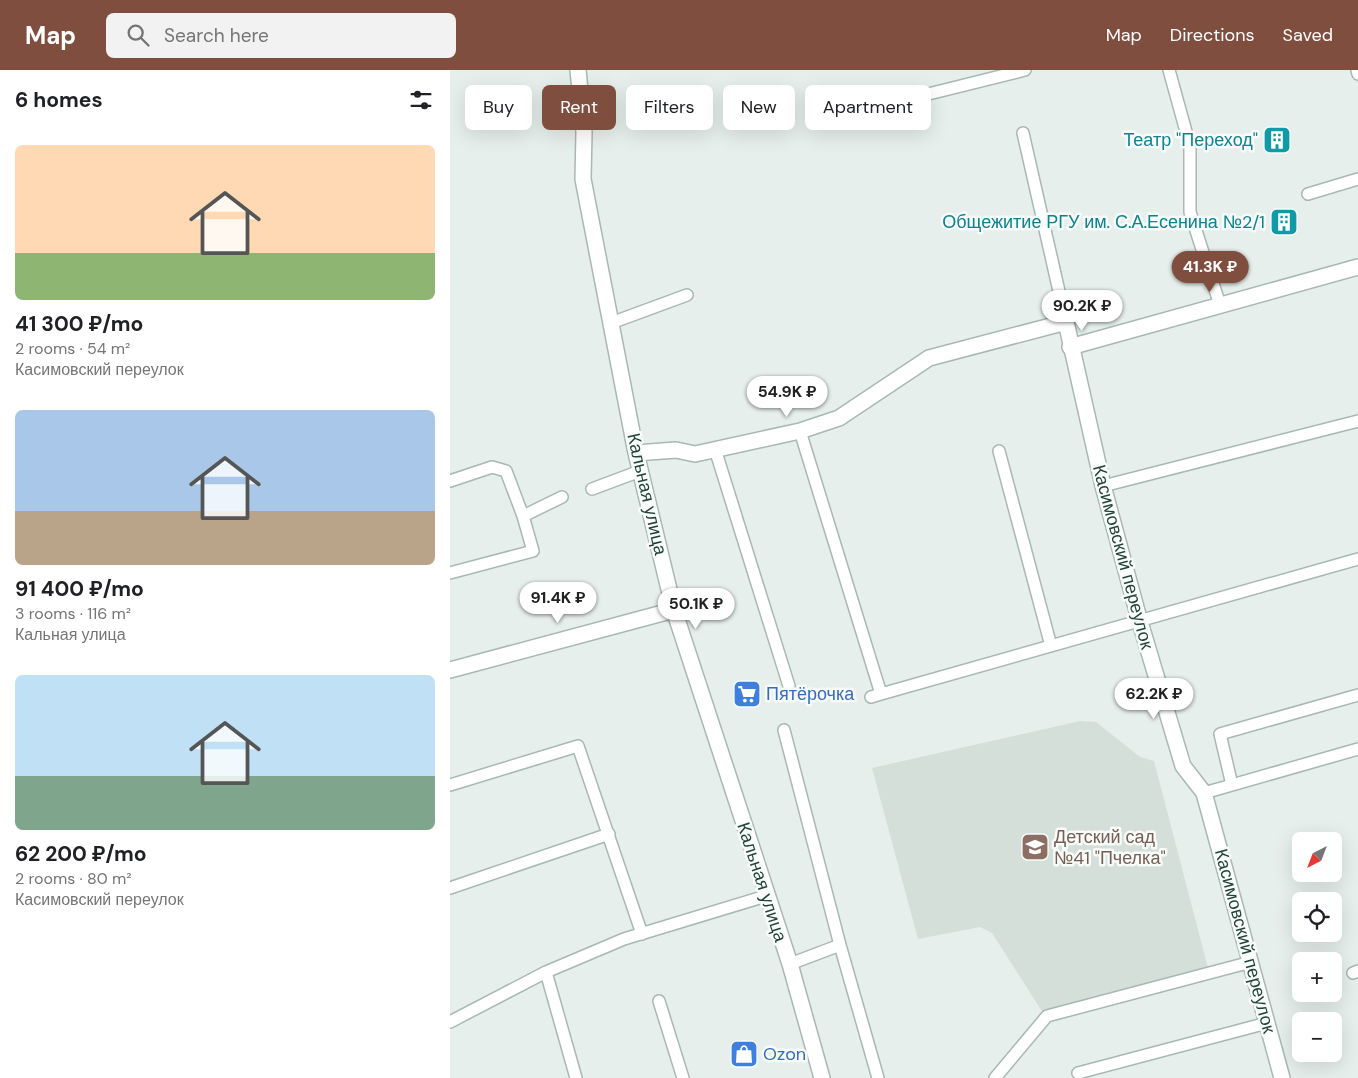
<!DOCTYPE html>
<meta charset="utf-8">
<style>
:root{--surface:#fff;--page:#f2f2f2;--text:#202124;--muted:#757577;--accent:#7f4e3f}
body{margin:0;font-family:"DM Sans",sans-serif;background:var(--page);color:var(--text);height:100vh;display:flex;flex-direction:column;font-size:19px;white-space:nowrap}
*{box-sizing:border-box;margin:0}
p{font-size:16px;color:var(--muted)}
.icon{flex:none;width:28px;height:28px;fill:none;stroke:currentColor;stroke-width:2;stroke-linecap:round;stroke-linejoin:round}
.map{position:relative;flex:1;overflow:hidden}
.drawer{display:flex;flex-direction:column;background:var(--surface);width:450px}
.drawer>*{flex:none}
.hud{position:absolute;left:15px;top:15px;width:475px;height:45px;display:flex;gap:10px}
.needle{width:32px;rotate:222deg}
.controls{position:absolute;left:842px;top:762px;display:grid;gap:10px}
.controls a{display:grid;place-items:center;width:50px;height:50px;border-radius:8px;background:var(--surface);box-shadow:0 5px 20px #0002;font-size:25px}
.price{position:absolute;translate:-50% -42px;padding:0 11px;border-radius:18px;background:#fff;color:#222;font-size:16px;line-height:32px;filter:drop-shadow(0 1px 2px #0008)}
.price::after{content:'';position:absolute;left:50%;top:30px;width:15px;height:11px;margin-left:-8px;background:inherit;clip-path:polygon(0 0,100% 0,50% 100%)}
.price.current{background:var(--accent);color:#fff}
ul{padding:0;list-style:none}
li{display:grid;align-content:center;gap:10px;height:265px;padding:0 15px}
li span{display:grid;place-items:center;height:155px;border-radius:8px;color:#555}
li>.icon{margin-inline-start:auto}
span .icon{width:90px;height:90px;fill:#fffc;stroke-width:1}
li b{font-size:21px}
h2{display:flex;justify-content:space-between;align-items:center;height:60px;padding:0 15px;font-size:21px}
.tag{padding:0 18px;border-radius:8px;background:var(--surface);box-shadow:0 5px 20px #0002;font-size:18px;line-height:45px}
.tag.current{background:var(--accent);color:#fff}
header{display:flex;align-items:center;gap:30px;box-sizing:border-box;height:70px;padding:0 25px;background:var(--accent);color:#fff}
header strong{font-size:24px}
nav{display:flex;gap:28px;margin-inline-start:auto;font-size:18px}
.search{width:350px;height:45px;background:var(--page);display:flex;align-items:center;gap:12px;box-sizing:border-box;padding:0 18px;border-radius:8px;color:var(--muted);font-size:19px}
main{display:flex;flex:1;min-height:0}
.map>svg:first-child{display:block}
.built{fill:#d4dfda}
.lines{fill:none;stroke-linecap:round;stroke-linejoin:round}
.service-casing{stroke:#a8b8b2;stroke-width:14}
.minor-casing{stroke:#a8b8b2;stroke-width:18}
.service{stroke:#fff;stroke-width:11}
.minor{stroke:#fff;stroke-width:15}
.labels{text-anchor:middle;stroke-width:5;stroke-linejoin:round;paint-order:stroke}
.culture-label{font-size:18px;fill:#0d838f;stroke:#f7fbf9;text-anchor:end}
.street-label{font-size:18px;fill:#24423a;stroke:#f7fbf9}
.shop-label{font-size:18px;fill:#366cbe;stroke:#f7fbf9;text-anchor:start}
.education-label{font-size:18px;fill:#785e54;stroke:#f7fbf9;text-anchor:start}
</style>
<header>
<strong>Map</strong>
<div class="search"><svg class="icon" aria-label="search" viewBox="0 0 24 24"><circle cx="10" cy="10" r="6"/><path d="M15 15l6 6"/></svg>Search here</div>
<nav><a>Map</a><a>Directions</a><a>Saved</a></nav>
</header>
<main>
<section class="drawer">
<h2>6 homes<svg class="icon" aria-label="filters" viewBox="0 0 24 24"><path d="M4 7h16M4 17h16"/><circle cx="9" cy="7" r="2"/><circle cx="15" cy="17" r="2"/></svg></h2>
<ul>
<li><span style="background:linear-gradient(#ffd9b3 70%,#8fb573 0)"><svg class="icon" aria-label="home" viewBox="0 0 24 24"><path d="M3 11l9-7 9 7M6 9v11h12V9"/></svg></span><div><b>41 300 ₽/mo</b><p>2 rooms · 54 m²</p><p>Касимовский переулок</p></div></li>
<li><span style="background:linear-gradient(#a9c7e8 65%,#b9a48a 0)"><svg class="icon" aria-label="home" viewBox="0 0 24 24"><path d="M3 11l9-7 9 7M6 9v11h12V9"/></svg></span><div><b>91 400 ₽/mo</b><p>3 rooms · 116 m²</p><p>Кальная улица</p></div></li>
<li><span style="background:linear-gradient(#bfe0f5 65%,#7fa58c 0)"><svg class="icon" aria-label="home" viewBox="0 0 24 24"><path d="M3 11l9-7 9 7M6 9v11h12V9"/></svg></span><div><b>62 200 ₽/mo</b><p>2 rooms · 80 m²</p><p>Касимовский переулок</p></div></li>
</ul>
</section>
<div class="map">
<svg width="908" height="1008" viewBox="0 0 908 1008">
<rect width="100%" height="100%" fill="#e6efeb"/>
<path class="built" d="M630,651L646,652L690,687L704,691L758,898L593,943L542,863L530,857L468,869L422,698Z"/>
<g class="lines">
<defs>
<path id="service" d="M719,0L740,76V142L770,235
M907,0L908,4
M418,39L575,0
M573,63L616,252
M858,124L908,109
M161,253L237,225
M350,361L431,624L421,627
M265,379L339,616
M549,381L601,576
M0,411L42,397L56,401L73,446L112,427
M653,416L908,351
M142,419L190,401
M0,503L83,481L73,446
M431,624L908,489
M334,660L390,875
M0,715L128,676L192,864
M782,715L770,664L908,625
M754,723L908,679
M0,818L159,764
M340,894L390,875L428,1008
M96,902L126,1008
M903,903L908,901
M209,931L233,1008
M0,952L96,902L174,869L316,826
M628,1003L817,953
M545,1008L597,946L801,892"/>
<path id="minor" d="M128,0L134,62L133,109L186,383L224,540L340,894L372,1008
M620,277L908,197
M186,383L226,380L245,384L350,361L389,348L479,288L616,252L653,416L690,552L733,696L754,723L832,1008
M0,600L224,540"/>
</defs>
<use href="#service" class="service-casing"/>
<use href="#minor" class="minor-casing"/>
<use href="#service" class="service"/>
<use href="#minor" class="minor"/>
</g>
<defs>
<symbol id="building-square" viewBox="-11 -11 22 22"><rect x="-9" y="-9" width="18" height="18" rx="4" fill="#0f9aa8" stroke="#f7fbf9"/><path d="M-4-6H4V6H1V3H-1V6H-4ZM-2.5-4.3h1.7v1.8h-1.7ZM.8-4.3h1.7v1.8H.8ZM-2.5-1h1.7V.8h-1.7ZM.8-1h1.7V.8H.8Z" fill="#fff"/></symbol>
<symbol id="supermarket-square" viewBox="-11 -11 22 22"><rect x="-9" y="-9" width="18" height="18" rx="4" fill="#3f7fe0" stroke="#f7fbf9"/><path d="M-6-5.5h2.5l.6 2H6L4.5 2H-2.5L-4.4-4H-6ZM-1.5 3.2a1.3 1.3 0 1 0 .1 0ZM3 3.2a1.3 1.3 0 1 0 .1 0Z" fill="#fff"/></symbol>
<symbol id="school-square" viewBox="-11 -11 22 22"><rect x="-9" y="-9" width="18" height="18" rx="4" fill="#8d6e63" stroke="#f7fbf9"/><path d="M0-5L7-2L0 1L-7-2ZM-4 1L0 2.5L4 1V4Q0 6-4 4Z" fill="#fff"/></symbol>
<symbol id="shop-square" viewBox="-11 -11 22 22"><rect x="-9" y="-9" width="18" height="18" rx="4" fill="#3f7fe0" stroke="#f7fbf9"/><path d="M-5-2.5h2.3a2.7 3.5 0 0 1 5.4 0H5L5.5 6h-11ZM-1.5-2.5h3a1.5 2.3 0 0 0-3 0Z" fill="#fff"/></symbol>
</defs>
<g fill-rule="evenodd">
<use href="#building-square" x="811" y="54" width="32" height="32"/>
<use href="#building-square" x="818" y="136" width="32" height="32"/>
<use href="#supermarket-square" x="281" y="608" width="32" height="32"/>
<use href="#school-square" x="569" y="761" width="32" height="32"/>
<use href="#shop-square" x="278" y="968" width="32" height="32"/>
</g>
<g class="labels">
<g class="culture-label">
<text x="808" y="76">Театр "Переход"</text>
<text x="815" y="158">Общежитие РГУ им. С.А.Есенина №2/1</text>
</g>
<g class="street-label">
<text transform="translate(197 424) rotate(77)" y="6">Кальная улица</text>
<text transform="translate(673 487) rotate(75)" y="6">Касимовский переулок</text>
<text transform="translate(312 812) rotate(72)" y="6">Кальная улица</text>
<text transform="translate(795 871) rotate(75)" y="6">Касимовский переулок</text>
</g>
<g class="shop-label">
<text x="316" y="630">Пятёрочка</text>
<text x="313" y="990">Ozon</text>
</g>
<g class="education-label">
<text x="604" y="773">Детский сад<tspan x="604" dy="21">№41 "Пчелка"</tspan></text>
</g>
</g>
</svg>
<div class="controls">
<a><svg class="needle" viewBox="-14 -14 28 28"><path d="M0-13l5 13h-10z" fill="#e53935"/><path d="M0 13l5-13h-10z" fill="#757577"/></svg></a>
<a><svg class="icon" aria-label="locate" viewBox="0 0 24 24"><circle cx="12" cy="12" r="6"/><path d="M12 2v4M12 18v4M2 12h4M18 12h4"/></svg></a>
<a>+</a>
<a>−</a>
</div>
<b class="price current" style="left:760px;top:223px">41.3K ₽</b>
<b class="price" style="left:632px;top:262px">90.2K ₽</b>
<b class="price" style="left:337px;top:348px">54.9K ₽</b>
<b class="price" style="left:108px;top:554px">91.4K ₽</b>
<b class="price" style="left:246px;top:560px">50.1K ₽</b>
<b class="price" style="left:704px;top:650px">62.2K ₽</b>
<div class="hud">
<a class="tag">Buy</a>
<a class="tag current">Rent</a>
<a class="tag">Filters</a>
<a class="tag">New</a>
<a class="tag">Apartment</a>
</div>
</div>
</main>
